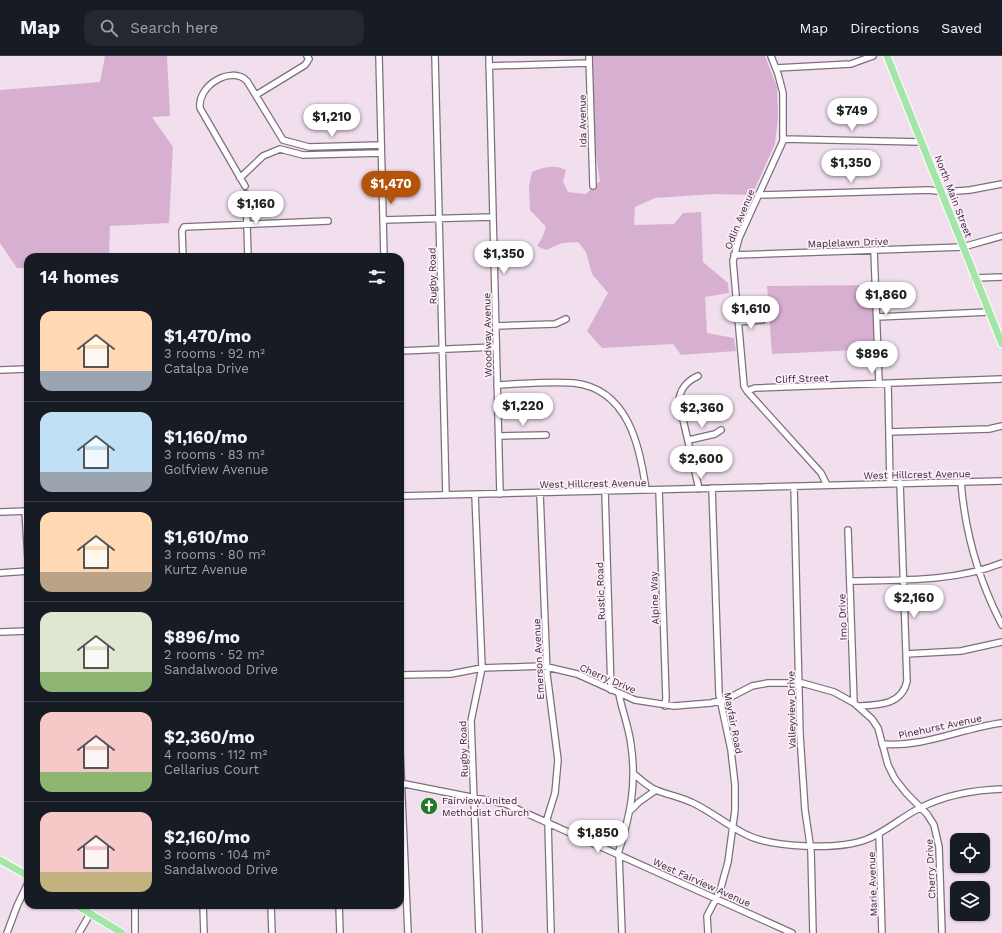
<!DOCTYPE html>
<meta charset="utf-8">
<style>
:root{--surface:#171b24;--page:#242831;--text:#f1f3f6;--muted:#9ea1a6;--line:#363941;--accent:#b45309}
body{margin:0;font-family:"Work Sans",sans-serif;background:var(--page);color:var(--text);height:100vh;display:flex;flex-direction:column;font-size:15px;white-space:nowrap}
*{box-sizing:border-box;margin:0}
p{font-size:13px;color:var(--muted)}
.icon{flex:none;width:22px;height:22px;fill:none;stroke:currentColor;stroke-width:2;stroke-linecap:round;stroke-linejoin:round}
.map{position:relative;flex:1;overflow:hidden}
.panel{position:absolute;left:24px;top:197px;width:380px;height:656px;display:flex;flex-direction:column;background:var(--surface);border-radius:12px;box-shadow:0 1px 3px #0004}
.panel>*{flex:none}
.fabs{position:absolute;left:950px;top:777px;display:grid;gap:8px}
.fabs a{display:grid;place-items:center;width:40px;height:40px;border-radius:8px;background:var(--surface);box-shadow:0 1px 3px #0004;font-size:20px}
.price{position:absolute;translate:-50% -34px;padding:0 9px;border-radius:14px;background:#fff;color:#222;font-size:13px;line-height:26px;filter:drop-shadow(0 1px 2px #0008)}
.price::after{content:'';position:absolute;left:50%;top:24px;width:12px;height:9px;margin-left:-6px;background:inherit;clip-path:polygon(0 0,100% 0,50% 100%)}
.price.active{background:var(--accent);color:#fff}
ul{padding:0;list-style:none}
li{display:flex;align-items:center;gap:12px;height:100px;padding:0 16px}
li+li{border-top:1px solid var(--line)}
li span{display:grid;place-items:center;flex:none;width:112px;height:80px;border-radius:12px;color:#555}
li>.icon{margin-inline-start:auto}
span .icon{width:48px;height:48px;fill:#fffc;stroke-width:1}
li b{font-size:17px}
h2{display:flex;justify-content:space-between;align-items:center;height:48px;padding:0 16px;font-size:17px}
header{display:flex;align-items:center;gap:24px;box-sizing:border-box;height:56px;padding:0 20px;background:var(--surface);border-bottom:1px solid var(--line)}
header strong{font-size:19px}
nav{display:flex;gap:22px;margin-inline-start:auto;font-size:14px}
.search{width:280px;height:36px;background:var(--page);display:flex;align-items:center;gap:10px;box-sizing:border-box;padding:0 14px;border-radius:12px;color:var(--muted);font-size:15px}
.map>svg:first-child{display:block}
.green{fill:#d7b0d1}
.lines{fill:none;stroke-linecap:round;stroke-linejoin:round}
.minor-casing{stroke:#7e6f7c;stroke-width:8}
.major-casing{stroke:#fff;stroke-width:9}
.minor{stroke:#fff;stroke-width:5.5}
.major{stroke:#a4e6a7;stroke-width:7}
.labels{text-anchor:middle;stroke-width:3.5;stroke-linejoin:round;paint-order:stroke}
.street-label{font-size:10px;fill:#312b30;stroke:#feecfb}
.poi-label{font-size:10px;fill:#312b30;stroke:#feecfb;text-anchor:start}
</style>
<header>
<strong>Map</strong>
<div class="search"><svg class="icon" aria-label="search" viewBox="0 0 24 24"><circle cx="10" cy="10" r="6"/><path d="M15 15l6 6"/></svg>Search here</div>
<nav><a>Map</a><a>Directions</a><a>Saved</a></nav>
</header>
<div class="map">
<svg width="1002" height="877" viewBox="0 0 1002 877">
<rect width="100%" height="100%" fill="#f1dfee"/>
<path class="green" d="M105,0H167L170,60L152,61L173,91L169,167L110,170L109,201H28V212H17L0,187V34L100,26Z
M593,0H765L777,31L778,61L775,88L752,139L714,138L655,142L635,151L634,169L674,168L683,157L701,156L703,206L728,227L729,237L705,241L707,277L734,282L736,295L681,299L673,288L602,292L587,275L608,237L592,218L586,196L578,186L562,187L546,194L537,190L542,182L546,171L530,154L529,130L532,116C543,111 554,108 566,114L563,126L568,136L586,138L600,125L595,93Z
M876,229L878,293L772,298L767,230Z"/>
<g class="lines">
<defs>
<path id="minor" d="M379,0L384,201
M435,0L446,439
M489,0L500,438
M589,0L593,130
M771,0L778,18L783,37V85L739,182L733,205L744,330L747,335L821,417L827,429
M489,10L589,7
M776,12L851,8L873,0
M256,39L305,9L309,3L307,0
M783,83L921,86
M240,122L263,100L280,93L303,99L381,97
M245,130L200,52C197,30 231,9 247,25L283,84L309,91L381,89
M246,138L248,201
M758,139L929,134L944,136L970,134L1002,128
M383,164L493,161
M874,194L879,327
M734,199L963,191L1002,180
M183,201L182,175L184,171L328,165
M975,222L1002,221
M877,261L989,256
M738,266L762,264
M496,270L555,268L566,263
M400,295L496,291
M0,314L28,313
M698,320C687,325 679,334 679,346L699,433
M888,328L890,428
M497,329C522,328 549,325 574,327C628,333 640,390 646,434
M747,335L755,332L1002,323
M889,376L989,373L1002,370
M499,380L546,379
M689,384L715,378L721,374
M961,426C965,477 978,523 1002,569
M794,430L800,679L805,754L811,795L813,877
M659,434L666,642L665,650
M605,435L611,634
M540,437L547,618L558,704L555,737L546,766
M475,439L482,612L471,665L479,877
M400,440L1002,425
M25,455L28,503
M0,456L28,455
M848,474L854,647
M0,517L28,515
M850,525C901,524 954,526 1002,507
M0,576L28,575
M906,598L961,595L1002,586
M400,619L451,618L482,612L543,610L577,618L635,644L674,650L711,647L727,643L752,630L768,627H802L834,636L854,647L872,663L878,672L888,709L895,723L907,738L927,758L934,769L939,791L942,877
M858,650C879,649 902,649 907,625L900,427
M882,688C923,692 962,672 1002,667
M400,696L408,877
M634,718C641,724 648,731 656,734C668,739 681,741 693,747C712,756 727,769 745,778C771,792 838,794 865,784C885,777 901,761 920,752C945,739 974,734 1002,733
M400,727L506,748L792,877
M631,754L639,746L656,734
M548,766L551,877
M879,778L882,877
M618,798C630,760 637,729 631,689C629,671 622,655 619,638
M619,799L622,877
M400,840L406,839
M135,849V877
M203,849L204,877
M271,849L272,877
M339,849L340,877
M7,877L17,850L28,827
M79,877L90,858
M708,877L707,860L720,835L728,806L735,754V729L731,694L719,638L712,432"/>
<path id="major" d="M887,0L1002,288
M0,804L28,820
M76,849L122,877"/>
</defs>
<use href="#minor" class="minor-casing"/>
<use href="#major" class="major-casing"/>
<use href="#minor" class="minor"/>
<use href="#major" class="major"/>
</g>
<defs>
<symbol id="church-disc" viewBox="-11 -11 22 22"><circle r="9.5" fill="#1e7928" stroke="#feecfb"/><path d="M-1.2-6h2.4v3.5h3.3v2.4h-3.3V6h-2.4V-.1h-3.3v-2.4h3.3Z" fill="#fff"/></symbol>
</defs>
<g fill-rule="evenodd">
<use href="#church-disc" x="419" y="740" width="20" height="20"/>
</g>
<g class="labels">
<g class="street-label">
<text transform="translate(582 65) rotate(-91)" y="4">Ida Avenue</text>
<text transform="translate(954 140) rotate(69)" y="4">North Main Street</text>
<text transform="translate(739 163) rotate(-68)" y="4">Odlin Avenue</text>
<text transform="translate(848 186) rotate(-2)" y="4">Maplelawn Drive</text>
<text transform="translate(432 220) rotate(-91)" y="4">Rugby Road</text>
<text transform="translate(487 279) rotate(-91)" y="4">Woodway Avenue</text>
<text transform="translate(802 322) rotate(-2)" y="4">Cliff Street</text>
<text transform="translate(917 418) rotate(-1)" y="4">West Hillcrest Avenue</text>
<text transform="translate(593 427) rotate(-1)" y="4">West Hillcrest Avenue</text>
<text transform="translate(600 535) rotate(-92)" y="4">Rustic Road</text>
<text transform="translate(654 542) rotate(-92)" y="4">Alpine Way</text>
<text transform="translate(842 561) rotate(-92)" y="4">Imo Drive</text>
<text transform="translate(538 603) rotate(-93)" y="4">Emerson Avenue</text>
<text transform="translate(608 622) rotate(23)" y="4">Cherry Drive</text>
<text transform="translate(791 654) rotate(-91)" y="4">Valleyview Drive</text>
<text transform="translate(734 667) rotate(79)" y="4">Mayfair Road</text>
<text transform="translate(940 670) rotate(-12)" y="4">Pinehurst Avenue</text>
<text transform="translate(463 693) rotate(-92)" y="4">Rugby Road</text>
<text transform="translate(930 813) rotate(-93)" y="4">Cherry Drive</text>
<text transform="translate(702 826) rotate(24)" y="4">West Fairview Avenue</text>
<text transform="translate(872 828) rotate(-92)" y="4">Marie Avenue</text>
</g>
<g class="poi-label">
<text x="442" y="748">Fairview United<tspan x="442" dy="12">Methodist Church</tspan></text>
</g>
</g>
</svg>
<div class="fabs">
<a><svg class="icon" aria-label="locate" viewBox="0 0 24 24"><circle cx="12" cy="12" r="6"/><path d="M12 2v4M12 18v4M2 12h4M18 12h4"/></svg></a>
<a><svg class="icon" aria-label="layers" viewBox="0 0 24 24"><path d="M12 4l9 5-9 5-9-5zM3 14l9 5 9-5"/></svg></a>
</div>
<b class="price" style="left:852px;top:76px">$749</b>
<b class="price" style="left:332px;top:82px">$1,210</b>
<b class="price" style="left:851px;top:128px">$1,350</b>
<b class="price active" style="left:391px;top:149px">$1,470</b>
<b class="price" style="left:256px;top:169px">$1,160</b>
<b class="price" style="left:504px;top:219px">$1,350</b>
<b class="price" style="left:886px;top:260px">$1,860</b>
<b class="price" style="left:751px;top:274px">$1,610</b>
<b class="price" style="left:872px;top:319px">$896</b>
<b class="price" style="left:523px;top:371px">$1,220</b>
<b class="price" style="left:702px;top:373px">$2,360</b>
<b class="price" style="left:701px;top:424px">$2,600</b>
<b class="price" style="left:914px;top:563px">$2,160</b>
<b class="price" style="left:598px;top:798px">$1,850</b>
<section class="panel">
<h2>14 homes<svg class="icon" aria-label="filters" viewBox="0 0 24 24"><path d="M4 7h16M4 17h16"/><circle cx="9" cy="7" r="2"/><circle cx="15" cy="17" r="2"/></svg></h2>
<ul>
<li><span style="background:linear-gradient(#ffd9b3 75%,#9aa5b1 0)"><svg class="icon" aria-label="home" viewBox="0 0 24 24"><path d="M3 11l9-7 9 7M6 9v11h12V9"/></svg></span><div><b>$1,470/mo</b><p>3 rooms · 92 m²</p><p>Catalpa Drive</p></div></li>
<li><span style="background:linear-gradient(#bfe0f5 75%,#9aa5b1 0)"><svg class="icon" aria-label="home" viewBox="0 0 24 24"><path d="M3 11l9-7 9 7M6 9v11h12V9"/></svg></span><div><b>$1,160/mo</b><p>3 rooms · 83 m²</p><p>Golfview Avenue</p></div></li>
<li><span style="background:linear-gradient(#ffd9b3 75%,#b9a48a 0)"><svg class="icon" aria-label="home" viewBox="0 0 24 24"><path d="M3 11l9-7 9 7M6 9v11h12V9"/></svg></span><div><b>$1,610/mo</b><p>3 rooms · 80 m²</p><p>Kurtz Avenue</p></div></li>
<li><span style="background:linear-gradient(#dfe7d0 75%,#8fb573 0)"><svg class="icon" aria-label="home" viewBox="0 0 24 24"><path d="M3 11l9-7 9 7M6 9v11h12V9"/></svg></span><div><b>$896/mo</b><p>2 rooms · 52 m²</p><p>Sandalwood Drive</p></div></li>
<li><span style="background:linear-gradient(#f6c9c9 75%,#8fb573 0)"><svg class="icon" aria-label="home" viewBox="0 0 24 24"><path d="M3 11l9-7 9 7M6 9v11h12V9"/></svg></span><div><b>$2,360/mo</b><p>4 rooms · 112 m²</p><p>Cellarius Court</p></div></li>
<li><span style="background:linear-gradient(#f6c9c9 75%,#c2b280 0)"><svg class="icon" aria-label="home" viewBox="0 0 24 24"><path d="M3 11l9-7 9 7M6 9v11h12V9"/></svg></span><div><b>$2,160/mo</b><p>3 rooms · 104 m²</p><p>Sandalwood Drive</p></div></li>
</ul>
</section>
</div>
